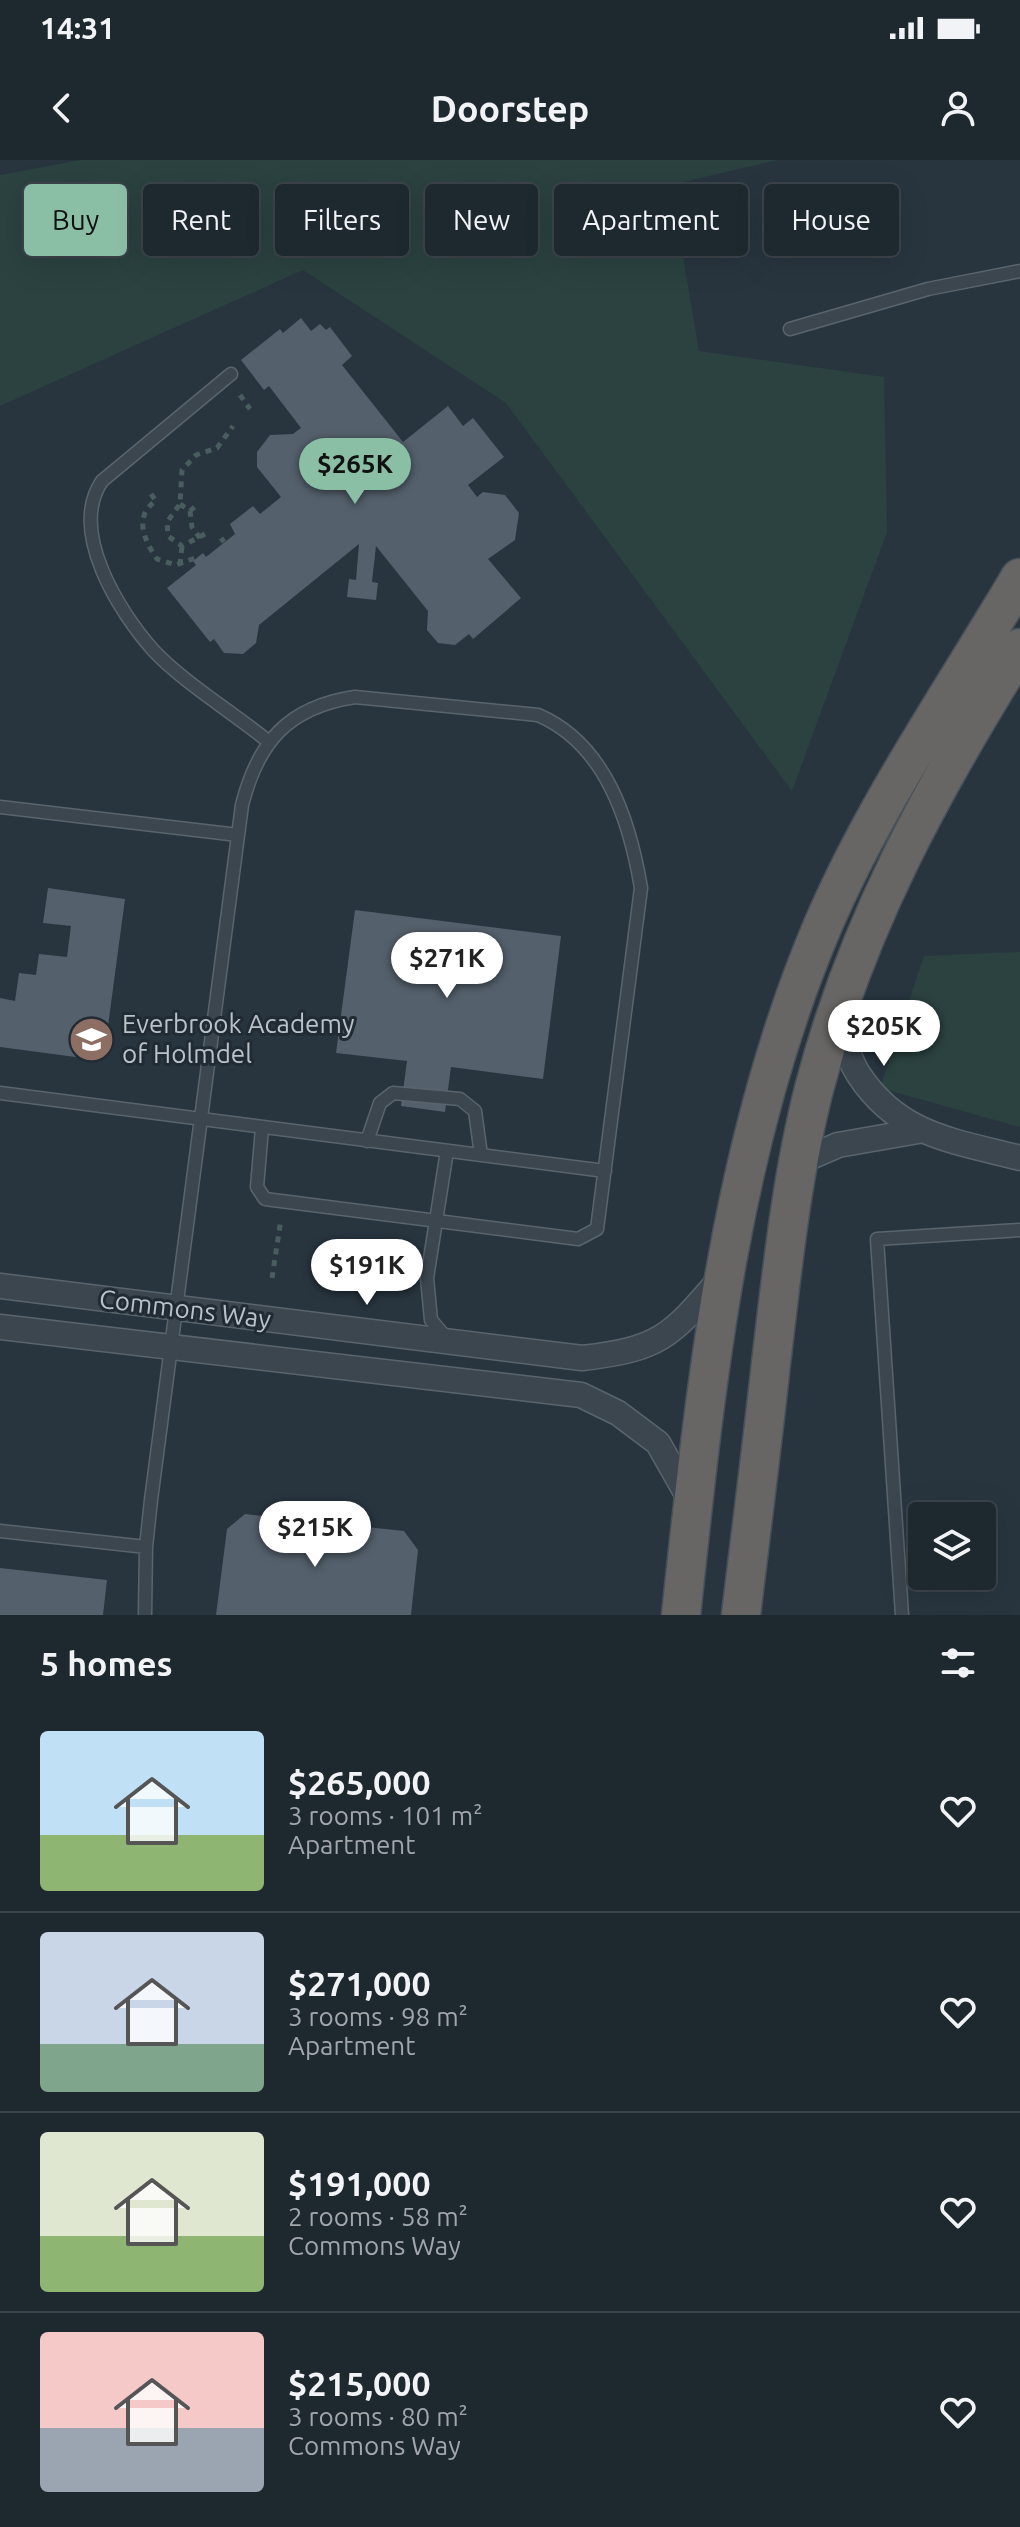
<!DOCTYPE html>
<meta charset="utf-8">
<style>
:root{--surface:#1e282f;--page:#2b343b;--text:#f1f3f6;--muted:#a1a6aa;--line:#3c444b;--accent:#8abfa5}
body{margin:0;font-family:Ubuntu,sans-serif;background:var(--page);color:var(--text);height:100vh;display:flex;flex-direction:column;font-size:30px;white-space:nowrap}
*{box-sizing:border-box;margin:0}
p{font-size:26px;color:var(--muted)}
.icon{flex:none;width:44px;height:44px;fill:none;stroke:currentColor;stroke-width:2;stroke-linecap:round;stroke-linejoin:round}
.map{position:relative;height:1455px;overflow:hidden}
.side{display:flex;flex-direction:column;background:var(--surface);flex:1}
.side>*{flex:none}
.hud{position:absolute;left:24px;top:24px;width:972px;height:72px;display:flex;gap:16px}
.buttons{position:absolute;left:908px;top:1342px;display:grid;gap:16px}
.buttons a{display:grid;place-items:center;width:88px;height:88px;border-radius:8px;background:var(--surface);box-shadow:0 8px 32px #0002,0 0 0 2px var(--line);font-size:40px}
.price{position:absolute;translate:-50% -68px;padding:0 18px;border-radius:28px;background:#fff;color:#222;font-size:26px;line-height:52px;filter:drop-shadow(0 2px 4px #0008)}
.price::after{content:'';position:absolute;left:50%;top:48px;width:24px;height:18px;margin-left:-12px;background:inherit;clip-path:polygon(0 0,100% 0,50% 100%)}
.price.current{background:var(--accent);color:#111}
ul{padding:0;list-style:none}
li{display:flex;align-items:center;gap:24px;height:200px;padding:0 40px}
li+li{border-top:2px solid var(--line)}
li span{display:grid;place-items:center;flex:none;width:224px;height:160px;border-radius:8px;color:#555}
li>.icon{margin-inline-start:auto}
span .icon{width:96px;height:96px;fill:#fffc;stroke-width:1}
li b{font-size:34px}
h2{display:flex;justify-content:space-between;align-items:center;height:96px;padding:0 40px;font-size:34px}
.tag{padding:0 28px;border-radius:8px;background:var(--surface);box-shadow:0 8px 32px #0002,0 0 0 2px var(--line);font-size:28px;line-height:72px}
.tag.current{background:var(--accent);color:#111}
.status{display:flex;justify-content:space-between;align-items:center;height:56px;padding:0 40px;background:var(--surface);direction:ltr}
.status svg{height:22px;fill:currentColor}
header{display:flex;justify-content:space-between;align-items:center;height:104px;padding:0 40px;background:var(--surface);font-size:36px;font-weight:600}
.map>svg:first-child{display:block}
.green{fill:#2b4240}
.building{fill:#54606c}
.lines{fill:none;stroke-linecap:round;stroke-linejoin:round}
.service-casing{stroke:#5a646c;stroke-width:15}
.minor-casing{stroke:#5a646c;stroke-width:27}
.trunk-casing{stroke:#475159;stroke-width:41}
.path{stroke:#4a5d5e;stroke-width:5;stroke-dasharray:6 6;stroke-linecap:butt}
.service{stroke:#3c464f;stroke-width:12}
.minor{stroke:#3c464f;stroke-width:24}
.trunk{stroke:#676664;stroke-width:38}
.labels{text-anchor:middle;stroke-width:6;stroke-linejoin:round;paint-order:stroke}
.poi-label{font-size:26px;fill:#b9c1c9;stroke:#212b34;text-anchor:start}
.street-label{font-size:26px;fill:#b9c1c9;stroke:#212b34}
</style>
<div class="status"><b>14:31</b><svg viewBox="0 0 49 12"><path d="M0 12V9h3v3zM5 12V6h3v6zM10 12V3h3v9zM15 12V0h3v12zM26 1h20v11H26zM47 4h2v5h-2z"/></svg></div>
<header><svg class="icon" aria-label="back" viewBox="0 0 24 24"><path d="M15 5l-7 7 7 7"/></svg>Doorstep<svg class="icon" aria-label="person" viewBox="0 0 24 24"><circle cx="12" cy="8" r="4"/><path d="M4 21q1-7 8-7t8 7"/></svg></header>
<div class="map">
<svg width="1020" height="1455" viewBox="0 0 1020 1455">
<rect width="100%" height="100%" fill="#28353f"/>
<path class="green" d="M80,0H777L671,25L699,191L884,217L887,372L792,631L506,243L303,110L0,246V15Z
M1020,792V967L880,928L924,796Z"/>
<path class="building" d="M301,158L311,171L320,164L326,170L330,167L352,196L342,205L403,282L448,246L463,266L473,258L504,297L468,325L477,337L483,332L505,335L519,353L515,380L488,399L521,438L473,479L469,474L455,485L438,483L427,470L428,451L376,386L372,422L378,423L376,440L347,437L349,419L356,420L359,384L259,465L256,483L243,494L224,493L214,479L210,482L167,428L196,405L193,401L203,393L206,397L235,374L230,364L253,346L260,354L281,337L257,307V292L270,275L293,274L301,268L269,226L264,230L241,200L280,169L283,173Z
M48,728L125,739L106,881L100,880L98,900L0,887V838L15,841L19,813L36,815L39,794L67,797L71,766L43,763Z
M355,750L561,776L543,919L451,907L445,952L401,946L407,901L336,893Z
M245,1354L404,1371L418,1390L411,1455H216L227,1369Z
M0,1408L107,1420L103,1455H0Z"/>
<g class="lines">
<defs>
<path id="service" d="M790,169L928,129L1020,111
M231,214L102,321C68,371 119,452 154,491C183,522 235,554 269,582
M0,647L238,675
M0,933L605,1011
M367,981L380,943L393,933L460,939L475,951L481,995
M447,991L427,1118L431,1160L448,1180
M0,1371L146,1387
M145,1455L146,1387L151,1340L242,645C258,582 288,547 355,537L538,555C606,584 630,662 641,728L597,1069L578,1079L265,1039L257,1027L262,968
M902,1455L877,1079L1020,1070"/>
<path id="minor" d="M836,857C843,876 848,899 859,915C899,976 955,981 1020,998
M799,1002L838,985L918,971
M0,1126L582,1198C661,1189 671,1176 721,1118
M0,1167L581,1235L618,1253L658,1283L692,1343"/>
<path id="trunk" d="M681,1455C706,1221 730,983 823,765C876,642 952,533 1020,418
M741,1455C751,1371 762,1287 771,1203C782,1112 791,1019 814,929C856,767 932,629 1020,488"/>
</defs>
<use href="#service" class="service-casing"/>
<use href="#minor" class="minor-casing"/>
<use href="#trunk" class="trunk-casing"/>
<path class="path" d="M240,235L250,249
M151,334L156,341C134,355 143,379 157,399L176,405L198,397
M180,344L190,351L192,367L200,378
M190,351L199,343
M205,374L182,386L168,376L167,362L180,344L182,310L196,295L217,288L233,266
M221,378L224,382
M180,405L182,386
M272,1118L281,1059"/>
<use href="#service" class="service"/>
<use href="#minor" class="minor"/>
<use href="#trunk" class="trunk"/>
</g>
<defs>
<symbol id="school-disc" viewBox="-11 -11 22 22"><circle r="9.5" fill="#8d6e63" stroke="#212b34"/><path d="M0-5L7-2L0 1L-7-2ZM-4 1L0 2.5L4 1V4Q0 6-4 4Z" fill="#fff"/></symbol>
</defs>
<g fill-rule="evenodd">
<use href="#school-disc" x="66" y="854" width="51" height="51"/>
</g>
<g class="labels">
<g class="poi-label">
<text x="122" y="873">Everbrook Academy<tspan x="122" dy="30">of Holmdel</tspan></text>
</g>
<g class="street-label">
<text transform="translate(185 1149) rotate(7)" y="9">Commons Way</text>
</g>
</g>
</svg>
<div class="buttons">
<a><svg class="icon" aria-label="layers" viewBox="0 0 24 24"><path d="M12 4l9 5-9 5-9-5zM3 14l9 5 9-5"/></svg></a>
</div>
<b class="price current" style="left:355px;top:346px">$265K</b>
<b class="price" style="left:447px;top:840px">$271K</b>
<b class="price" style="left:884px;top:908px">$205K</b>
<b class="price" style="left:367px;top:1147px">$191K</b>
<b class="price" style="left:315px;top:1409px">$215K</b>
<div class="hud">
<a class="tag current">Buy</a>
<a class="tag">Rent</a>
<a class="tag">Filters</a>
<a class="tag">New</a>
<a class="tag">Apartment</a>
<a class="tag">House</a>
</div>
</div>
<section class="side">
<h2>5 homes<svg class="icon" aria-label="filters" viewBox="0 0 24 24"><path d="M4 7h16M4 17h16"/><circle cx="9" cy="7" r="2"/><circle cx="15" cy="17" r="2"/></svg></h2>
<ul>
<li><span style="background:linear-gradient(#bfe0f5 65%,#8fb573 0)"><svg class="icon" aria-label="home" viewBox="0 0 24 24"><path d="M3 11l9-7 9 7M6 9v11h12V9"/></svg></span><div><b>$265,000</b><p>3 rooms · 101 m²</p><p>Apartment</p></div><svg class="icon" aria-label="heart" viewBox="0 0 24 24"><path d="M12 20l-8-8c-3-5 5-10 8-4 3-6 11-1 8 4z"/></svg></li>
<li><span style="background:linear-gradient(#c9d6e8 70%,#7fa58c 0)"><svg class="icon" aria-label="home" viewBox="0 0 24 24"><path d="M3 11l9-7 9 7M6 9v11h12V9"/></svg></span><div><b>$271,000</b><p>3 rooms · 98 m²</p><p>Apartment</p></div><svg class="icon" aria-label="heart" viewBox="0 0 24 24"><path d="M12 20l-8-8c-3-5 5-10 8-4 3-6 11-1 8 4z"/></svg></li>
<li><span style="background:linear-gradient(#dfe7d0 65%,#8fb573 0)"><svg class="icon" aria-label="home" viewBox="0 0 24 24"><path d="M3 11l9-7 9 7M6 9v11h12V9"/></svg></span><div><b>$191,000</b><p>2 rooms · 58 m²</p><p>Commons Way</p></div><svg class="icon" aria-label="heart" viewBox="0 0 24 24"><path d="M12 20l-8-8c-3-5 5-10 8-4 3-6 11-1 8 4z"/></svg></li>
<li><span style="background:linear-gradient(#f6c9c9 60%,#9aa5b1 0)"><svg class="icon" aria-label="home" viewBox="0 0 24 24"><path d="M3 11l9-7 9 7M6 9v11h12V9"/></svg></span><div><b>$215,000</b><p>3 rooms · 80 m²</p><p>Commons Way</p></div><svg class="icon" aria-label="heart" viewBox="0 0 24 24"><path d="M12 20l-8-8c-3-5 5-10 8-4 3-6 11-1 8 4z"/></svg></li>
</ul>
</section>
